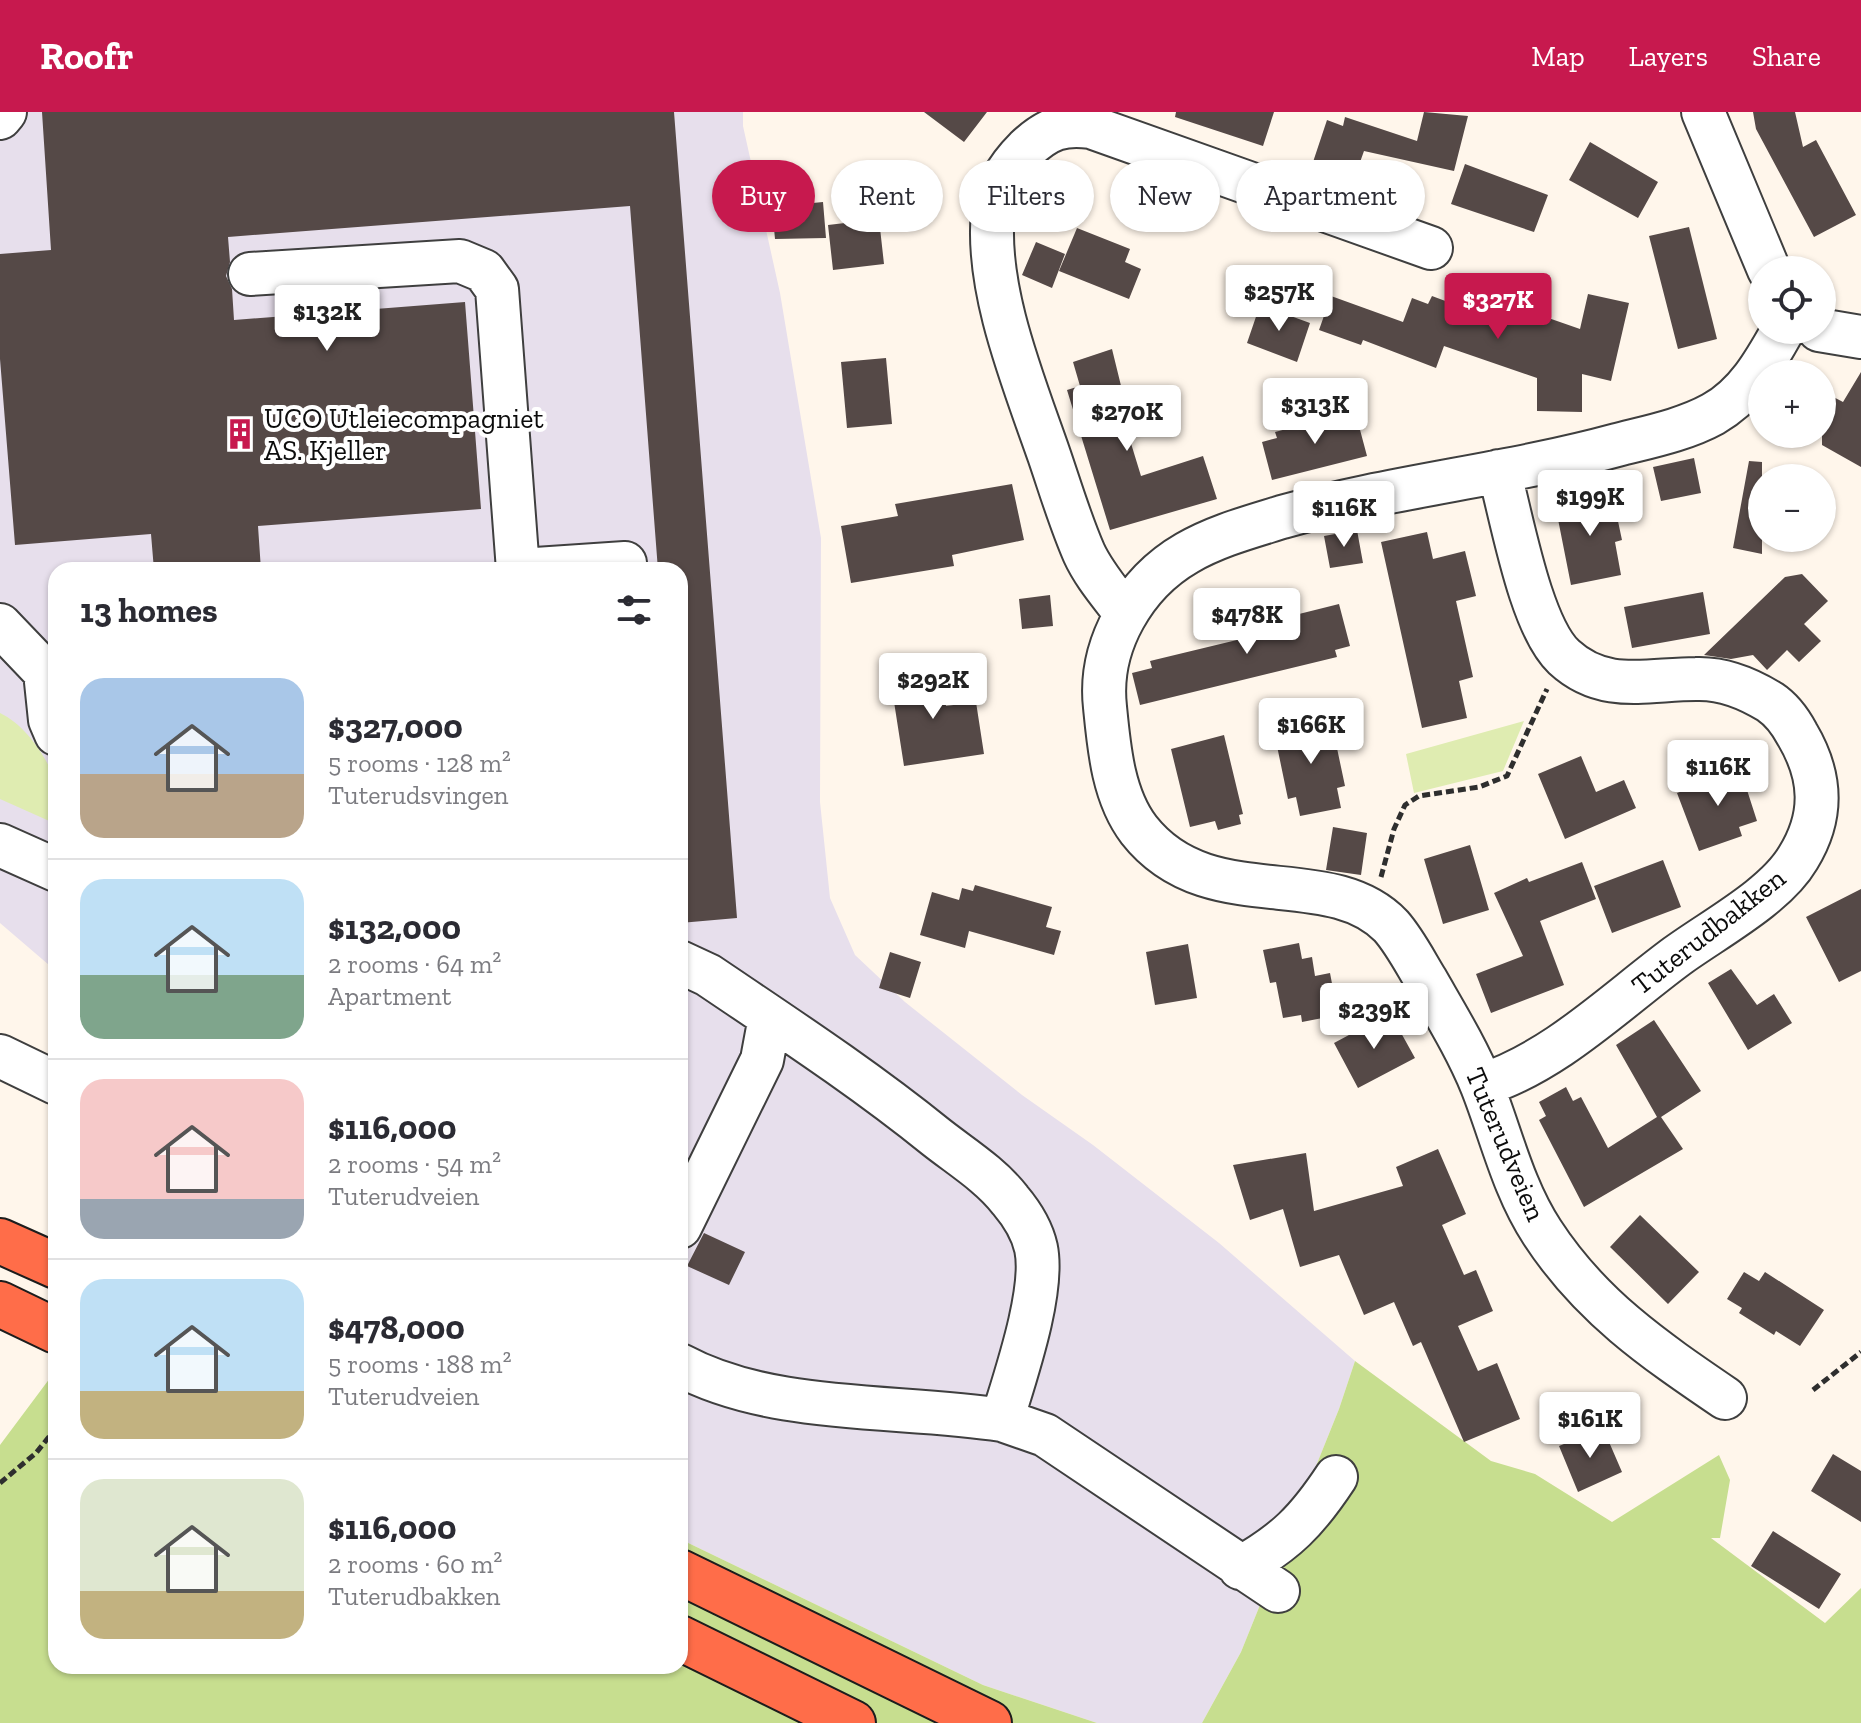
<!DOCTYPE html>
<meta charset="utf-8">
<style>
:root{--surface:#fff;--page:#f7f7f7;--text:#2b2b33;--muted:#7c7c81;--line:#e1e1e2;--accent:#c7194e}
body{margin:0;font-family:"Zilla Slab",serif;background:var(--page);color:var(--text);height:100vh;display:flex;flex-direction:column;font-size:30px;white-space:nowrap}
*{box-sizing:border-box;margin:0}
p{font-size:26px;color:var(--muted)}
.icon{flex:none;width:44px;height:44px;fill:none;stroke:currentColor;stroke-width:2;stroke-linecap:round;stroke-linejoin:round}
.map{position:relative;flex:1;overflow:hidden}
.sheet{position:absolute;left:48px;top:450px;width:640px;height:1112px;display:flex;flex-direction:column;background:var(--surface);border-radius:24px;box-shadow:0 2px 6px #0004}
.sheet>*{flex:none}
.guide{position:absolute;left:712px;top:48px;width:760px;height:72px;display:flex;gap:16px}
.tools{position:absolute;left:1748px;top:144px;display:grid;gap:16px}
.tools a{display:grid;place-items:center;width:88px;height:88px;border-radius:50%;background:var(--surface);box-shadow:0 2px 6px #0004;font-size:40px}
.price{position:absolute;translate:-50% -68px;padding:0 18px;border-radius:8px;background:#fff;color:#222;font-size:26px;line-height:52px;filter:drop-shadow(0 2px 4px #0008)}
.price::after{content:'';position:absolute;left:50%;top:48px;width:24px;height:18px;margin-left:-12px;background:inherit;clip-path:polygon(0 0,100% 0,50% 100%)}
.price.current{background:var(--accent);color:#fff}
ul{padding:0;list-style:none}
li{display:flex;align-items:center;gap:24px;height:200px;padding:0 32px}
li+li{border-top:2px solid var(--line)}
li span{display:grid;place-items:center;flex:none;width:224px;height:160px;border-radius:24px;color:#555}
li>.icon{margin-inline-start:auto}
span .icon{width:96px;height:96px;fill:#fffc;stroke-width:1}
li b{font-size:34px}
h2{display:flex;justify-content:space-between;align-items:center;height:96px;padding:0 32px;font-size:34px}
.chip{padding:0 28px;border-radius:36px;background:var(--surface);box-shadow:0 2px 6px #0004;font-size:28px;line-height:72px}
.chip.current{background:var(--accent);color:#fff}
header{display:flex;align-items:center;gap:48px;box-sizing:border-box;height:112px;padding:0 40px;background:var(--accent);color:#fff}
header strong{font-size:38px}
nav{display:flex;gap:44px;margin-inline-start:auto;font-size:28px}
.map>svg:first-child{display:block}
.industrial{fill:#e7dfec}
.green{fill:#dfecb1}
.forest{fill:#c7de8f}
.building{fill:#554947}
.lines{fill:none;stroke-linecap:round;stroke-linejoin:round}
.minor-casing{stroke:#3f3f3f;stroke-width:46}
.highway-casing{stroke:#1d1d1d;stroke-width:48}
.path{stroke:#2e2e2e;stroke-width:5;stroke-dasharray:8 4;stroke-linecap:butt}
.minor{stroke:#fff;stroke-width:42}
.highway{stroke:#ff6d49;stroke-width:44}
.labels{text-anchor:middle;stroke-width:8;stroke-linejoin:round;paint-order:stroke}
.poi-label{font-size:28px;fill:#0c0c0c;stroke:#fff;text-anchor:start}
.street-label{font-size:28px;fill:#0c0c0c;stroke:#fff}
</style>
<header>
<strong>Roofr</strong>
<nav><a>Map</a><a>Layers</a><a>Share</a></nav>
</header>
<div class="map">
<svg width="1861" height="1611" viewBox="0 0 1861 1611">
<rect width="100%" height="100%" fill="#fff6eb"/>
<path class="industrial" d="M0,0H743V14L780,181L821,426L820,690L830,786L855,843L905,890L1022,983L1093,1033L1219,1131L1355,1249L1339,1297L1241,1540L1202,1611H1097L983,1573L680,1427V458H56V859L0,811Z"/>
<path class="green" d="M0,601C25,613 45,642 55,668C60,679 56,699 56,712L0,687Z
M1524,609L1503,659L1414,681L1406,642Z"/>
<path class="forest" d="M1355,1249L1491,1349L1535,1362L1612,1410L1719,1343L1730,1368L1720,1426H1711L1825,1511L1861,1476V1611H1202L1241,1540L1339,1297Z
M56,1258V1554H680V1427L983,1573L1097,1611H0V1333Z"/>
<path class="building" d="M42,0H674L737,806L680,811V458H658L630,94L228,125L230,150L226,164L232,177L234,208L465,190L481,397L258,414L261,458H154L151,422L15,433L0,247V142L51,138Z
M924,0H987L964,30Z
M1176,0H1274L1263,34L1175,5Z
M1424,0L1468,4L1454,59L1364,39L1354,67L1312,53L1327,8L1343,14L1345,5L1417,29Z
M1753,0H1795L1803,35L1816,28L1856,103L1814,125L1756,17Z
M1590,30L1658,70L1638,106L1569,68Z
M1465,52L1548,83L1534,120L1451,92Z
M823,90L826,126L775,127L772,95Z
M879,107L884,152L833,158L828,113Z
M1689,115L1717,227L1678,237L1649,124Z
M1077,116L1130,137L1125,150L1141,157L1129,187L1059,159Z
M1036,130L1065,142L1052,176L1022,163Z
M1588,182L1629,191L1611,269L1582,262V300L1537,299V266L1444,234L1436,256L1363,228L1361,233L1319,218L1331,184L1403,210L1412,186L1428,192L1432,184L1488,205L1494,187L1580,217Z
M1260,193L1310,211L1297,250L1247,231Z
M1112,237L1124,286L1118,289L1141,364L1203,344L1217,387L1110,418L1067,278L1080,274L1073,250Z
M886,246L892,312L847,316L841,250Z
M1861,260V355L1822,333V279L1843,290Z
M1355,299L1367,344L1272,368L1262,330L1277,326L1275,320Z
M1694,346L1701,381L1661,389L1653,355Z
M1749,349L1762,350V442L1733,436Z
M1012,372L1024,428L952,443L954,454L851,471L841,414L898,404L895,392Z
M1612,381L1622,428L1615,430L1621,463L1571,473L1555,392Z
M1357,418L1363,451L1330,456L1324,424Z
M1427,420L1433,447L1465,439L1476,484L1456,489L1473,565L1459,569L1467,606L1422,616L1381,430Z
M1802,462L1828,489L1804,512L1821,529L1799,550L1787,538L1767,558L1753,543L1731,547L1704,543L1785,465Z
M1703,480L1710,522L1632,536L1624,495Z
M1050,483L1053,514L1022,517L1019,487Z
M1339,492L1350,534L1335,538L1337,545L1140,593L1132,561L1152,556L1150,549L1270,520L1267,510Z
M941,557L946,594L976,590L984,642L904,654L890,564Z
M1322,605L1326,624L1334,622L1345,674L1337,676L1341,696L1300,704L1296,685L1288,687L1277,634L1285,633L1281,613Z
M1224,623L1243,702L1239,703L1241,712L1218,718L1215,709L1190,715L1171,637Z
M1581,644L1596,680L1624,668L1636,696L1565,727L1538,662Z
M1738,650L1757,709L1739,715L1742,724L1699,739L1677,681L1715,667L1713,659Z
M1333,715L1367,721L1361,763L1326,758Z
M1470,733L1489,798L1443,812L1424,747Z
M1663,748L1681,795L1612,821L1594,774Z
M1582,750L1596,787L1540,809L1564,873L1491,901L1476,862L1523,844L1494,781L1527,766L1529,770Z
M975,773L1052,795L1046,815L1061,819L1054,843L969,819L965,836L920,823L932,780L959,788L962,776L973,779Z
M1861,777V859L1839,870L1806,805Z
M1299,831L1302,847L1312,845L1315,864L1330,861L1338,903L1302,910L1301,903L1283,906L1276,870L1270,871L1263,838Z
M1188,832L1197,886L1155,893L1146,840Z
M890,840L921,850L910,886L879,876Z
M1731,857L1757,893L1774,882L1792,911L1748,938L1708,871Z
M1390,901L1415,946L1358,976L1334,931Z
M1654,908L1701,979L1661,1005L1683,1037L1584,1095L1539,1008L1546,1004L1539,990L1566,975L1573,989L1581,985L1608,1036L1657,1005L1616,933Z
M1438,1037L1466,1102L1442,1113L1464,1163L1476,1158L1493,1199L1458,1214L1478,1259L1497,1251L1520,1307L1464,1330L1421,1230L1413,1234L1394,1190L1364,1203L1339,1143L1300,1155L1283,1097L1250,1108L1233,1053L1306,1041L1314,1099L1403,1074L1396,1055Z
M1640,1103L1699,1160L1668,1192L1610,1135Z
M704,1121L745,1140L729,1173L687,1154Z
M1744,1160L1759,1169L1765,1160L1824,1198L1800,1234L1776,1219L1774,1223L1739,1201L1742,1196L1727,1187Z
M1603,1316L1622,1360L1578,1380L1559,1334Z
M1833,1342L1861,1359V1410L1811,1379Z
M1773,1419L1841,1462L1819,1497L1751,1454Z"/>
<g class="lines">
<defs>
<path id="minor" d="M1703,0L1769,158
M0,6L5,0
M250,162L460,149L484,159L497,177L518,458
M1819,218L1861,225
M521,458L625,451
M1125,501C1111,482 1094,463 1084,441C1070,409 1060,375 1049,343C1024,271 985,177 993,100C995,75 1008,55 1026,37C1047,17 1063,11 1091,15L1431,136
M0,513L45,560L50,608L56,622
M0,733L56,758
M680,850L708,863C785,915 863,966 936,1025C960,1044 991,1063 1010,1088C1021,1101 1032,1118 1036,1136C1045,1179 1015,1265 1002,1308C900,1292 773,1303 680,1253
M0,944L56,971
M1482,973C1555,950 1616,889 1677,844C1714,817 1775,785 1798,746C1824,704 1822,664 1797,622C1790,609 1782,598 1770,590C1749,577 1722,566 1696,567C1648,567 1604,582 1564,545C1530,513 1512,406 1499,359
M680,1115L762,948L770,905
M1725,1286C1653,1237 1590,1194 1542,1120C1513,1076 1501,1022 1482,974C1467,937 1446,903 1426,868C1415,850 1405,830 1391,814C1328,749 1208,806 1139,718C1113,684 1109,636 1105,595C1098,533 1135,471 1187,441C1216,424 1250,415 1282,405C1392,374 1507,363 1617,333C1648,325 1684,318 1713,302C1747,283 1765,250 1783,218
M1002,1308L1045,1323L1278,1479
M1240,1456C1286,1430 1307,1409 1336,1365"/>
<path id="highway" d="M0,1129L56,1154
M0,1192L56,1219
M680,1460L989,1611
M680,1526L853,1611"/>
</defs>
<use href="#minor" class="minor-casing"/>
<use href="#highway" class="highway-casing"/>
<path class="path" d="M1381,765L1394,717L1405,693L1419,684L1479,675L1507,664L1547,577
M1813,1278L1861,1240
M0,1371L36,1341L56,1316"/>
<use href="#minor" class="minor"/>
<use href="#highway" class="highway"/>
</g>
<defs>
<symbol id="building-bare" viewBox="-9 -9 18 18"><path d="M-4-6H4V6H1V3H-1V6H-4ZM-2.5-4.3h1.7v1.8h-1.7ZM.8-4.3h1.7v1.8H.8ZM-2.5-1h1.7V.8h-1.7ZM.8-1h1.7V.8H.8Z" fill="#c7194e" stroke="#fff" stroke-width="2.5" paint-order="stroke"/></symbol>
</defs>
<g fill-rule="evenodd">
<use href="#building-bare" x="218" y="300" width="44" height="44"/>
</g>
<g class="labels">
<g class="poi-label">
<text x="264" y="316">UCO Utleiecompagniet<tspan x="264" dy="32">AS. Kjeller</tspan></text>
</g>
<g class="street-label">
<text transform="translate(1708 819) rotate(-38)" y="10">Tuterudbakken</text>
<text transform="translate(1506 1032) rotate(67)" y="10">Tuterudveien</text>
</g>
</g>
</svg>
<div class="tools">
<a><svg class="icon" aria-label="locate" viewBox="0 0 24 24"><circle cx="12" cy="12" r="6"/><path d="M12 2v4M12 18v4M2 12h4M18 12h4"/></svg></a>
<a>+</a>
<a>−</a>
</div>
<b class="price" style="left:1279px;top:221px">$257K</b>
<b class="price current" style="left:1498px;top:229px">$327K</b>
<b class="price" style="left:327px;top:241px">$132K</b>
<b class="price" style="left:1315px;top:334px">$313K</b>
<b class="price" style="left:1127px;top:341px">$270K</b>
<b class="price" style="left:1590px;top:426px">$199K</b>
<b class="price" style="left:1344px;top:437px">$116K</b>
<b class="price" style="left:1247px;top:544px">$478K</b>
<b class="price" style="left:933px;top:609px">$292K</b>
<b class="price" style="left:1311px;top:654px">$166K</b>
<b class="price" style="left:1718px;top:696px">$116K</b>
<b class="price" style="left:1374px;top:939px">$239K</b>
<b class="price" style="left:1590px;top:1348px">$161K</b>
<div class="guide">
<a class="chip current">Buy</a>
<a class="chip">Rent</a>
<a class="chip">Filters</a>
<a class="chip">New</a>
<a class="chip">Apartment</a>
</div>
<section class="sheet">
<h2>13 homes<svg class="icon" aria-label="filters" viewBox="0 0 24 24"><path d="M4 7h16M4 17h16"/><circle cx="9" cy="7" r="2"/><circle cx="15" cy="17" r="2"/></svg></h2>
<ul>
<li><span style="background:linear-gradient(#a9c7e8 60%,#b9a48a 0)"><svg class="icon" aria-label="home" viewBox="0 0 24 24"><path d="M3 11l9-7 9 7M6 9v11h12V9"/></svg></span><div><b>$327,000</b><p>5 rooms · 128 m²</p><p>Tuterudsvingen</p></div></li>
<li><span style="background:linear-gradient(#bfe0f5 60%,#7fa58c 0)"><svg class="icon" aria-label="home" viewBox="0 0 24 24"><path d="M3 11l9-7 9 7M6 9v11h12V9"/></svg></span><div><b>$132,000</b><p>2 rooms · 64 m²</p><p>Apartment</p></div></li>
<li><span style="background:linear-gradient(#f6c9c9 75%,#9aa5b1 0)"><svg class="icon" aria-label="home" viewBox="0 0 24 24"><path d="M3 11l9-7 9 7M6 9v11h12V9"/></svg></span><div><b>$116,000</b><p>2 rooms · 54 m²</p><p>Tuterudveien</p></div></li>
<li><span style="background:linear-gradient(#bfe0f5 70%,#c2b280 0)"><svg class="icon" aria-label="home" viewBox="0 0 24 24"><path d="M3 11l9-7 9 7M6 9v11h12V9"/></svg></span><div><b>$478,000</b><p>5 rooms · 188 m²</p><p>Tuterudveien</p></div></li>
<li><span style="background:linear-gradient(#dfe7d0 70%,#c2b280 0)"><svg class="icon" aria-label="home" viewBox="0 0 24 24"><path d="M3 11l9-7 9 7M6 9v11h12V9"/></svg></span><div><b>$116,000</b><p>2 rooms · 60 m²</p><p>Tuterudbakken</p></div></li>
</ul>
</section>
</div>
